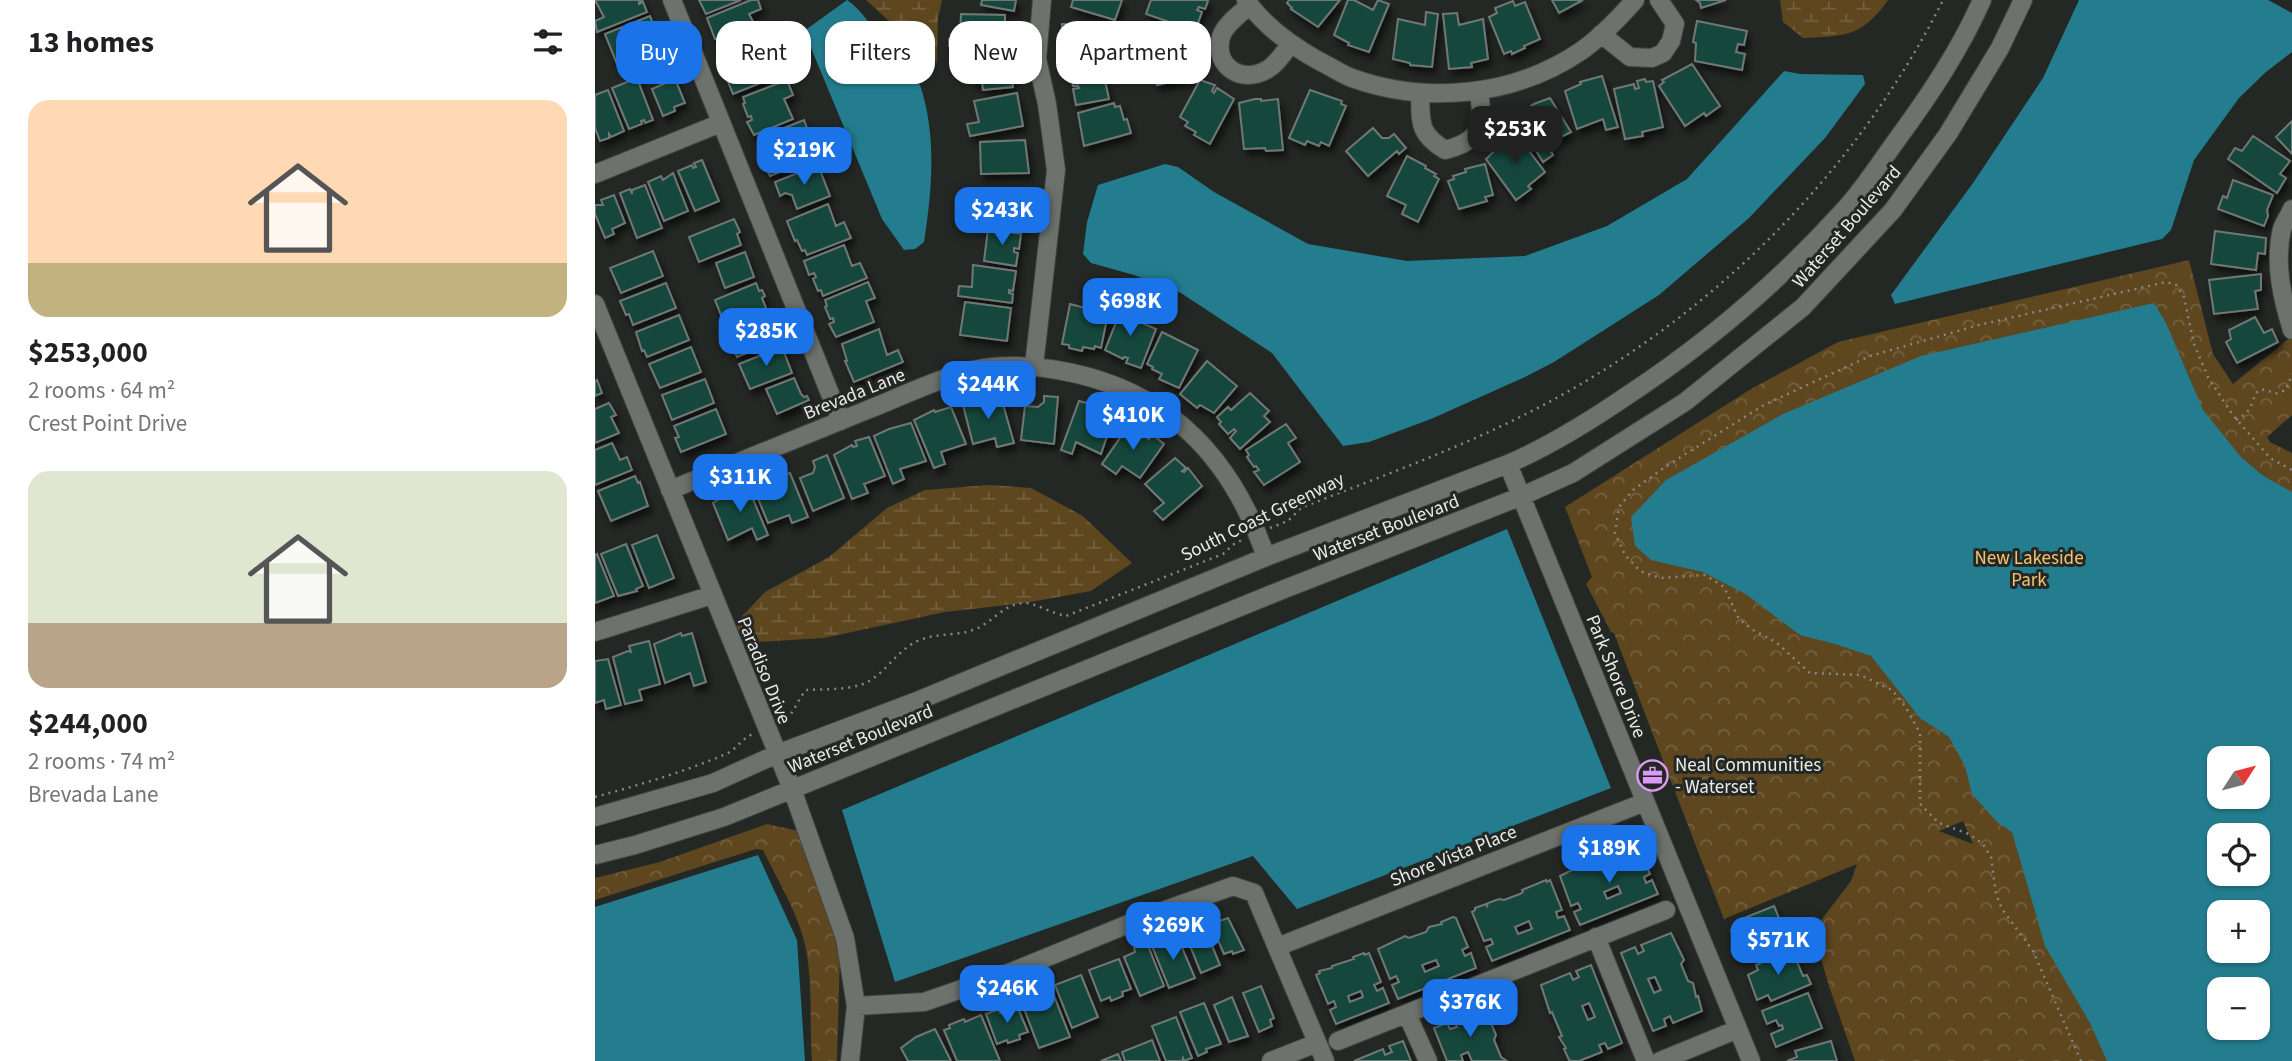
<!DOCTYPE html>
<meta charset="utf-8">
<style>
:root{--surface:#fff;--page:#f6f6f6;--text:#202124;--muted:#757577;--accent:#1a73e8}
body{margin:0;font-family:"Source Sans 3",sans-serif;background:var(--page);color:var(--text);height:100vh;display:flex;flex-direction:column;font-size:26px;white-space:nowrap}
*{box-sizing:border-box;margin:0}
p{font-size:23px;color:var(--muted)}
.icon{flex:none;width:38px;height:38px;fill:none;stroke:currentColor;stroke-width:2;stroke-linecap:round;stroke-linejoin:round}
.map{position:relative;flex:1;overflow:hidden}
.side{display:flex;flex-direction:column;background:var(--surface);width:595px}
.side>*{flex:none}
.banner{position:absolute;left:21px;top:21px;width:665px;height:63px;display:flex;gap:14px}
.needle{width:46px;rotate:54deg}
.tools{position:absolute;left:1612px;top:746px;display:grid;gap:14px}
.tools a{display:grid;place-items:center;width:63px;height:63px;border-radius:14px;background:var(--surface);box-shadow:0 2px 5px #0004;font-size:35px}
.price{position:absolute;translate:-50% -60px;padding:0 16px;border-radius:14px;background:var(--accent);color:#fff;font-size:23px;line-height:46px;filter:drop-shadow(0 2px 4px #0008)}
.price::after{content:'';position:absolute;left:50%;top:42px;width:21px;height:16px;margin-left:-10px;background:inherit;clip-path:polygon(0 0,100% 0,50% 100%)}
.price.selected{background:#222;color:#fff}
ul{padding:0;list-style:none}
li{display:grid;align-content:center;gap:14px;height:371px;padding:0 28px}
li span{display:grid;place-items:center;height:217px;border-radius:21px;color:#555}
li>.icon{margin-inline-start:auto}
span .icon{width:126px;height:126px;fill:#fffc;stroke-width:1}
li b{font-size:30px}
h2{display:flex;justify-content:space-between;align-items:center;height:84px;padding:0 28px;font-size:30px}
.pill{padding:0 24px;border-radius:21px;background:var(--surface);box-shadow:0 2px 5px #0004;font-size:24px;line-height:63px}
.pill.selected{background:var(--accent);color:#fff}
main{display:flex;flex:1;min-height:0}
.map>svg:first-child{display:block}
.wetland{fill:url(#wetland-marsh)}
.park{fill:url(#park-crowns);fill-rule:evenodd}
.water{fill:#237d8e;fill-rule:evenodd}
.building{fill:#19463e;stroke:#707876;stroke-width:2;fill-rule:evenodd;filter:url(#shadow)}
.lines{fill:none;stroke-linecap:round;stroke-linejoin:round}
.minor-casing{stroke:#424642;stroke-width:20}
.path{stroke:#858885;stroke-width:2.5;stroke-dasharray:2 5;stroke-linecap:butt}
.minor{stroke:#6d726d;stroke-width:18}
.labels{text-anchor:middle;stroke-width:6;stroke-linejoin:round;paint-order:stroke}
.street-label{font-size:19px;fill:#e9ece9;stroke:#242824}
.park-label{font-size:19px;fill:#f5c271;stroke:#242824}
.poi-label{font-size:19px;fill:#e9ece9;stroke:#242824;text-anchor:start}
</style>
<main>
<section class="side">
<h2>13 homes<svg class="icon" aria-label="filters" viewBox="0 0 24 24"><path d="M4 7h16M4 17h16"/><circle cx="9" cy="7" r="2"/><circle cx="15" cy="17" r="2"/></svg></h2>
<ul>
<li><span style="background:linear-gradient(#ffd9b3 75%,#c2b280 0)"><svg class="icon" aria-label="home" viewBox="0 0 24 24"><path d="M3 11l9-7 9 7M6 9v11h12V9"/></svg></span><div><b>$253,000</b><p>2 rooms · 64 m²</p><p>Crest Point Drive</p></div></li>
<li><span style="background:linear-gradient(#dfe7d0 70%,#b9a48a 0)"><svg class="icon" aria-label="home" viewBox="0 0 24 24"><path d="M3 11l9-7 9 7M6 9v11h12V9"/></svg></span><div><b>$244,000</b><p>2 rooms · 74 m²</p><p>Brevada Lane</p></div></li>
</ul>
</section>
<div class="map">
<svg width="1697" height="1061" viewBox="0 0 1697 1061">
<defs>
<pattern id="wetland-marsh" width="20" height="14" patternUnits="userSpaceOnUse" patternTransform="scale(1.75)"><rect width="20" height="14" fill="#5e461f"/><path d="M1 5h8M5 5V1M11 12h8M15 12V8" fill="none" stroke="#756140"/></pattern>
<pattern id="park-crowns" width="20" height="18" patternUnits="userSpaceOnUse" patternTransform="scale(1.75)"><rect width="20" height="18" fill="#5e461f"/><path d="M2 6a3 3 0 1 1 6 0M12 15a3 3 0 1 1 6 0" fill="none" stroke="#756140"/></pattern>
<filter id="shadow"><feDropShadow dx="3.5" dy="6" stdDeviation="3.5" flood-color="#0009"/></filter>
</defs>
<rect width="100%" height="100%" fill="#242824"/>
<path class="wetland" d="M271,0H347L343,18L342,63L324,38L318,43Z
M1185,0H1293C1267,37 1250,36 1208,38L1188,22Z
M394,485L436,488L488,516L537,563L496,591L430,603L350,612L229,638L161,642L139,628L138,626L170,592L234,557L292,508L330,490Z"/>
<path class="park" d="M1594,260L1618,354L1638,384L1697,336V415L1672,437L1675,442L1697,453V1061H1260L1234,986L1218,931L1256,881L1262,864L1129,919L1019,633L1016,632L991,584L997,577L970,507L1156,389L1243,342ZM1624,758H1662V796H1624ZM1368,821L1378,844L1344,831ZM1624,835H1662V873H1624ZM1624,912H1662V950H1624ZM1624,989H1662V1027H1624Z
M172,824L204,831L217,868L215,869L243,943L245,952L242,1061H217C214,1021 219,976 208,937C199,906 182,879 168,850L161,849L0,900V878L65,862Z"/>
<path class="water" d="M252,0C279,17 295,70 325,85C342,135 337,191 329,242L320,249L309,250L287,219L209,31Z
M1484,0H1673L1697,13V52L1671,72L1644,98L1599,160L1576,230L1567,239L1300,304L1296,295L1378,183L1448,78Z
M1189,71L1205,74L1268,75L1270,84L1230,138L1154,218L1064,295L959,362L930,377L836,419L774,442L748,446L677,353L586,293L539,275L496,263L488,254L492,222L503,185L570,164L583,167L619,192L713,244L812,261L930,256L1012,226L1092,179Z
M1559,303L1571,323L1608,410L1646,457L1667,475L1697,492V1061H1512L1495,1023L1450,946L1417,832L1402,822L1377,794L1370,766L1354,737L1325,718L1276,656L1240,644L1205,635L1152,595L1108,572L1056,560L1040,546L1036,517L1071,480L1188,414L1326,356ZM1624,758H1662V796H1624ZM1624,835H1662V873H1624ZM1624,912H1662V950H1624ZM1624,989H1662V1027H1624Z
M912,529L1016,788L702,909L658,856L300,982L247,810Z
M163,855L202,940L210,1061H0V907Z"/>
<path class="building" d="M0,0H48L44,2V4L48,2L52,12L2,32L0,21L9,17Z
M104,0H146L111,14Z
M156,0H163L166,9L154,14L167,39L130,54L122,39H120L112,18Z
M387,0H421L419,11L386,5Z
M478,0H527L520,20L476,7Z
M556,0H611L613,1L610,9L604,7L602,10L607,12L600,31L551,14Z
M694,0H745L723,27L696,9L697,8L692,3Z
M753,0H759L778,10L783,0L794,4L774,52L753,45L754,43L739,35Z
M957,0H988L964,13Z
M1101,0H1131L1106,8L1105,3Z
M918,1L920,6L930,2L945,39L929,46L930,48L917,54L916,51L909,54L894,17L902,13L900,8Z
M831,12L843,14L837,67L815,65V63L798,59L803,19L830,25Z
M862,13L864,25L888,19L893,59L876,63L877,67L854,69L848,14Z
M366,14L410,15V33H417V48L354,46V39H365Z
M55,16L58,24L55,25L57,30L59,29L65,47L22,64L10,34Z
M1102,21L1152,31L1149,45L1143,44L1141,52L1150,54L1147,70L1100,61L1101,43L1098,42Z
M467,24L520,25L519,59L473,58L475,41H468Z
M591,37L593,44L595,43L598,54H600L606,75L562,85L557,63L548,65L544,48Z
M176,43L188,74L138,94L132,79L139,76L134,60Z
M413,54L418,87L388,90L387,82L380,83L378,58Z
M1097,64L1125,106L1111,116L1109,113L1090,126L1064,86L1069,82L1067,80Z
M507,67L514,99L481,105L478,89L484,88L483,86H478L476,73Z
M78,74L90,103L79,107L80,111L68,116L57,89L71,83L69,77Z
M1007,76L1023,127L1011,130L1008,119L982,129L970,91L986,84L985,82Z
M42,78L58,120L50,123L49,120L46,121L47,124L34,129L17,88Z
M1050,79L1051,82L1058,81L1068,127L1047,132L1048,136L1030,139L1019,89L1039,84L1040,89L1044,88L1042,81Z
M192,80L198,95L189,99L198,119L159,135L152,122L157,120L156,116L153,117L148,104L150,103L148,97Z
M605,80L620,85L617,91L619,93L622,88L639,99L615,144L599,135L601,132L590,126L593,122L585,117Z
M13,90L29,131L16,137L14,134V138L5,141L0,128V95Z
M715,90L747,101L746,104L751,106L734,146L726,142L724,146L712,141L710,145L694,138Z
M422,93L428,126L375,136L372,124L384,122L379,101Z
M955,98L976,132L952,144L958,155L948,162L920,117L939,104Z
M660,99H666V101L683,99L688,150L671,151L670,148L649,149L644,103Z
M519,103L520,107L525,106L529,120L532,119L536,133L489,146L483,113Z
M209,120L215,136L206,140L214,160L175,176L168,162L173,160L172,157L169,158L164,138Z
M1697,121V154L1681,137Z
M778,128L787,138H794L799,134L811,148L804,154L802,151L773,176L751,151Z
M922,135L950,172L933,186L936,189L921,200L891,159L914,137L916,140Z
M1658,136L1695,161L1685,174L1691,178L1682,193L1633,159L1640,148L1647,151Z
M430,140L434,173L386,174L385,142Z
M812,156L831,166L830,168L841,174L839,176L844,179L823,222L807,214L811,205L792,196Z
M107,160L124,201L100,211L83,171L97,165L98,168L101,167L99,163Z
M890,164L898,195L890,197L892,201L864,209L853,181L859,179L858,176L871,172L870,169Z
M223,165L235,196L202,209L197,195L190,193L185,196L180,182Z
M78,173L93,211L69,221L53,182L66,176L68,180Z
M1638,180L1678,195L1672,210L1673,216L1669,226L1623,209L1628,196L1632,198Z
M50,185L67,228L42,238L25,193L35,189L37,194V190Z
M382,190L435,197L432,212H428L427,228L378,222L383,202H381Z
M19,195L30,223L17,229L19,234L10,238L0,214V205H8L6,200Z
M233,204L241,226L249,222L256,238L212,255L210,250L207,251L202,240L200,241L192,221Z
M139,219L145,232L142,234L146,245L104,262L94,237Z
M393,229L426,234L424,249L419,248V252L423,253L421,266L389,261Z
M1620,231L1671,238L1670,254L1663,253L1661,270L1616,264Z
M249,245L257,266L265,263L272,278L228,296L226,290L223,291L218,279L221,277L219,273L214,275L209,261Z
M58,251L68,276L26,293L15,268Z
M150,252L159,277L130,288L121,263Z
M378,265L421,271L418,291L414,290V293L418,294L417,303L363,296L364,286L377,287Z
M1666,274V290L1660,291L1663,309L1619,314L1614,280Z
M273,282L280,298L271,301L279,322L241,337L234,324L239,322L238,318L235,319L230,307L232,306L230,300Z
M71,283L81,308L38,325L34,314L31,315L25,301Z
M161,283L164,291L167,290L170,296L167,298L171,308L130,325L120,300Z
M370,302L416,308L412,341L365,335Z
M475,304L513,314L506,348L500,346L499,349L488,347L487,351L474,348V345L467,344Z
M528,305L543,312L540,320L561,329L546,368L531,363L533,358L529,357L528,359L510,350Z
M84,315L94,340L52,357L49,350L47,351L41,332Z
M174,315L184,340L142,357L132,332Z
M1660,317L1669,333L1677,329L1683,342L1642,363L1631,342L1636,339L1634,330Z
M284,329L292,355L303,350L308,362L259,382L250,361H252L247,344Z
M567,332L603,350L584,388L564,379L567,374L557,369L558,367L552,364Z
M96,347L106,372L65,388L54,364Z
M187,347L197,373L155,389L144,364Z
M612,361L642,386L619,413L605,405L602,408L585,394Z
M199,378L206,394L209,397L212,396L214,400L182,414L171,389Z
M110,379L119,403L77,420L67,395Z
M2,380L7,393L0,396V381Z
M655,393L674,411L669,416L675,422L645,449L635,438L641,431L639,429L633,434L624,424L626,422L622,417L633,407L636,410Z
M388,396V399L406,397L419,443L402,447L400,438L378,444L367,401Z
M449,396L463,397L459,444L426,440L430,406L443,407L449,402Z
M484,401L500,405L519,416L506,454L481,442L477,454L466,450Z
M14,403L21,415L16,417L24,433L0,443V409Z
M356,407L371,444L346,452L350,464L339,468L319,420L339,410L340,412Z
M121,409L131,434L86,452L80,438L84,437L79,426Z
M316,423L331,461L305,469L309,479L298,484L279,436L294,429Z
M691,424L701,438L693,443L705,462L669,485L659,472L664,470L661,466L659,467L652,457L654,455L651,450Z
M534,425L550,432L548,435L554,439L557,434L569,444L545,478L527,466L521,474L507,464Z
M274,437L290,476L269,484L273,493L257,499L239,455L257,445L258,447L262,446L260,441Z
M17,443L25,460L32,457L37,470L0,485V450Z
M232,455L249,498L218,511L205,478L218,473L220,467L218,461Z
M580,458L591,468L587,471L589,472L593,468L607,486L568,520L559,511L569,503L550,484Z
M195,473L213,517L197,523L194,515L173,523L157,484L171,477L173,483L179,481L178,479Z
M40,476L43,483L45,482L53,506L16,521L3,491Z
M153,487L173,535L162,540L157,528L133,540L118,503L131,494Z
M62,535L79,578L54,588L37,545Z
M31,544L48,586L41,589L42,591L23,596L6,554Z
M2,554L19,596L0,603V555Z
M86,633L87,636L97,633L111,682L99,686L95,673L70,683L59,644Z
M54,641L65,684L44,690L47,700L30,704L18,657L33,651L36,652L34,646Z
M13,659L26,705L11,709L9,700L0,703V661Z
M1039,844L1043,845L1055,874L1049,877L1051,883L1057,880L1063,894L985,925L979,912L986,909L983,903L976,906L965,876L991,863L992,866L996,865L1013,859L1015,854L1028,851V849ZM1023,886L1026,893L1012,899L1009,892Z
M951,880L952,882L955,880L967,910L961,912L963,918L969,916L975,930L897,961L891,947L898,944L896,939L889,941L877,912L880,910V908L891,904L892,906L893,903L904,899L909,900L925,894L928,892L927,890ZM934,921L937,929L923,934L920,927Z
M1179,906L1194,942L1158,957L1155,951L1144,956L1136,930L1146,926L1144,920Z
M858,917L861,918L873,947L867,950L870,956L876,953L881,968L803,999L797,985L804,982L801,976L795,979L783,949L810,936L814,938L831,932L834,927L847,924L846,922ZM841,960L844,966L830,972L827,965Z
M633,918L649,950L638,954L637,951L629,954L616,924Z
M609,926L625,965L606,973L590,933Z
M1076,933L1089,960L1086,964L1093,981L1098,983L1101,997L1103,996L1107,1011L1078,1023L1075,1016L1069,1019L1071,1026L1058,1031L1026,953L1040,947L1043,954L1049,951L1046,945ZM1060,977L1066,990L1059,993L1053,979Z
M580,935L581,939L583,938L600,978L574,988L557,946Z
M552,943L569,986L545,996L529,957L540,952L539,948Z
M1197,950L1208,976L1212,975L1216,984L1176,1001L1173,995L1162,1000L1153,975L1163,970L1161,965Z
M769,953L770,955L774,953L786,982L779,985L782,991L788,988L794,1003L741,1024L735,1010L741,1007L739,1001L733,1004L721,975L725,973L724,971L737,968V966L759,959L758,957ZM766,991L768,997L755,1002L753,996Z
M524,959L536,989L527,992L528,996L516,1001L515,997L506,1001L494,970Z
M996,965L1027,1043L1013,1049L1010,1043L1004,1045L1007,1052L984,1061H976L974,1060L969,1049L971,1048L964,1037L967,1036L957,1012L955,1013L946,985L975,973L978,980L984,977L981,971ZM994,1003L1000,1017L993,1020L987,1006Z
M486,975L503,1017L477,1028L460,985Z
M666,986L679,1018L675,1020L677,1026L664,1032L648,993Z
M456,988L475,1037L444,1048L428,1006L443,1000L441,993Z
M1213,993L1227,1028L1181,1047L1176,1034L1188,1029L1187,1025L1184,1026L1181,1020L1172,1024L1167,1011Z
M637,997L653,1036L634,1042L619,1005Z
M609,1003L626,1044L611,1049L612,1052L603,1056L585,1012Z
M422,1006L433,1032L424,1035L425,1039L413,1043L412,1040L402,1044L391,1014L404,1009L405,1013Z
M888,1009L891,1011L901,1035L899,1040L906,1057L912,1061H877L873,1052L866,1055L868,1061H852L839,1028L852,1023L855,1029L862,1027L859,1020Z
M386,1015L405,1061H362L349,1030L355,1028L354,1025L369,1019L370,1022Z
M581,1017L597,1058L589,1061L588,1058L587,1061H571L557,1026Z
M340,1029L356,1061H313L306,1048L321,1037Z
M557,1040L565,1061H530L527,1052Z
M808,1041L816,1061H759L788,1049L790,1055L797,1052L794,1046Z
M1236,1041L1242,1061H1192L1202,1057L1200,1051Z
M523,1054L526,1061H506Z"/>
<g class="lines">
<defs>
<path id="minor" d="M77,0L246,421
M651,0C669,26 697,46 724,61C735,66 746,74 757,78C832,105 920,96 986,51C1006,37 1024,18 1040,0
M655,5C645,14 630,24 626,37C618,67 648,85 673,69C682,64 689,52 695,45
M1006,34L1035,57L1057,58L1068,53L1076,41L1080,24L1064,0
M825,94C826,123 823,133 850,150C886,141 889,126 884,91
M0,174L126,123
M1697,209C1694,216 1689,223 1687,229C1679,263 1687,298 1697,330
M0,304L197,789L250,938L261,1006L255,1061
M439,366L461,170L452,104L442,59L447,0
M913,464L1156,1061
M75,490C141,463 207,436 272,410C303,398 335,382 367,373C396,364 432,365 462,370C571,388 636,455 671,557
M0,632L117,595
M0,817L118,783L182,754L322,701L671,557L913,464C955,446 995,421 1033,395C1115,341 1184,282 1250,209C1269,188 1285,163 1301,141C1334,96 1365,50 1387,0
M0,855L40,845L129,817L687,590L927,496L978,473L1090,402L1208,307L1298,210L1353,134L1405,48L1428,0
M1001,937L1051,1061
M682,947L1050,802
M261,1006L329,1002L416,972L548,918L638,886L659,893L730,1061
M812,1014L833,1061
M743,1041L1071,910
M676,1061L722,1043
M1065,1061L1143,1029"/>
</defs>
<use href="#minor" class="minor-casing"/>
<path class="path" d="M1641,420C1645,417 1649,416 1652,412C1662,401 1656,381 1680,394L1691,390L1697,374
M675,528L693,521L706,508C781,478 858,451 931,414C1108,325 1259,178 1348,0
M187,724C198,715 202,701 211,690C227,689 249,690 265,685C289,678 301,649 325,640C344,632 364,637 383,628C399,620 411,603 430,603C440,603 458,614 471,616L628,554L639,544L649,539
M0,797C44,785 89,772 131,754C142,749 147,738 158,734
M1486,1061L1438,951L1407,909L1401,894L1396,857L1388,844L1374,834L1344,823L1325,804V733L1310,706L1297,690L1265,675L1215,673L1181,642L1158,630L1144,619L1129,587L1110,575L1065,578L1045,571L1030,555L1020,533L1024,507L1038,490L1073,465L1169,405L1275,356L1384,325L1571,282L1581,285L1589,297L1599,344L1613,377L1637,414L1675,458L1697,470"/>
<use href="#minor" class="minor"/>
</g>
<defs>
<symbol id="office-ring" viewBox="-11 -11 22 22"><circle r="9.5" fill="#242824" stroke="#dc99f5" stroke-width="1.5"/><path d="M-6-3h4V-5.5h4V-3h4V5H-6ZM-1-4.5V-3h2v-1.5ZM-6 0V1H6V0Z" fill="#dc99f5"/></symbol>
</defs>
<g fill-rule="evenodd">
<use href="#office-ring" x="1040" y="758" width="35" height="35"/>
</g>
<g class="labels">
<g class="street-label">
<text transform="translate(1251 226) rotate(-49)" y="7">Waterset Boulevard</text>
<text transform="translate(259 393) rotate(-22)" y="7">Brevada Lane</text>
<text transform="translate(667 516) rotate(-26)" y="7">South Coast Greenway</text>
<text transform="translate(791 527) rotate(-21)" y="7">Waterset Boulevard</text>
<text transform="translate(170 670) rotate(68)" y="7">Paradiso Drive</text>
<text transform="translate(1022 676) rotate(68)" y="7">Park Shore Drive</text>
<text transform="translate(265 738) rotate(-22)" y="7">Waterset Boulevard</text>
<text transform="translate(858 855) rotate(-22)" y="7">Shore Vista Place</text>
</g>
<g class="park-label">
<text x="1434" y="564">New Lakeside<tspan x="1434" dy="22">Park</tspan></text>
</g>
<g class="poi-label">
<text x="1080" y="771">Neal Communities<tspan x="1080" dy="22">- Waterset</tspan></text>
</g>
</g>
</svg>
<div class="tools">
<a><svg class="needle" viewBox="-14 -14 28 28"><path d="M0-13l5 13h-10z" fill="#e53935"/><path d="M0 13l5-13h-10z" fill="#757577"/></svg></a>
<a><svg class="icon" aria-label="locate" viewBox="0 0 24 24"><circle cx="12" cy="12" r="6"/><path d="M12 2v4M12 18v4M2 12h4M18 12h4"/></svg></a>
<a>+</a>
<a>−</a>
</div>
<b class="price selected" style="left:920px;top:166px">$253K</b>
<b class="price" style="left:209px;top:187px">$219K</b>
<b class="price" style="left:407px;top:247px">$243K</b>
<b class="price" style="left:535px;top:338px">$698K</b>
<b class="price" style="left:171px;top:368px">$285K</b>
<b class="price" style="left:393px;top:421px">$244K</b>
<b class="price" style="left:538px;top:452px">$410K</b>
<b class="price" style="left:145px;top:514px">$311K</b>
<b class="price" style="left:1014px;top:885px">$189K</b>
<b class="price" style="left:578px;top:962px">$269K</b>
<b class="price" style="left:1183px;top:977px">$571K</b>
<b class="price" style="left:412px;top:1025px">$246K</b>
<b class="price" style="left:875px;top:1039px">$376K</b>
<div class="banner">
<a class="pill selected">Buy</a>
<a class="pill">Rent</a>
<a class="pill">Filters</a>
<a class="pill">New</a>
<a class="pill">Apartment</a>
</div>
</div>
</main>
